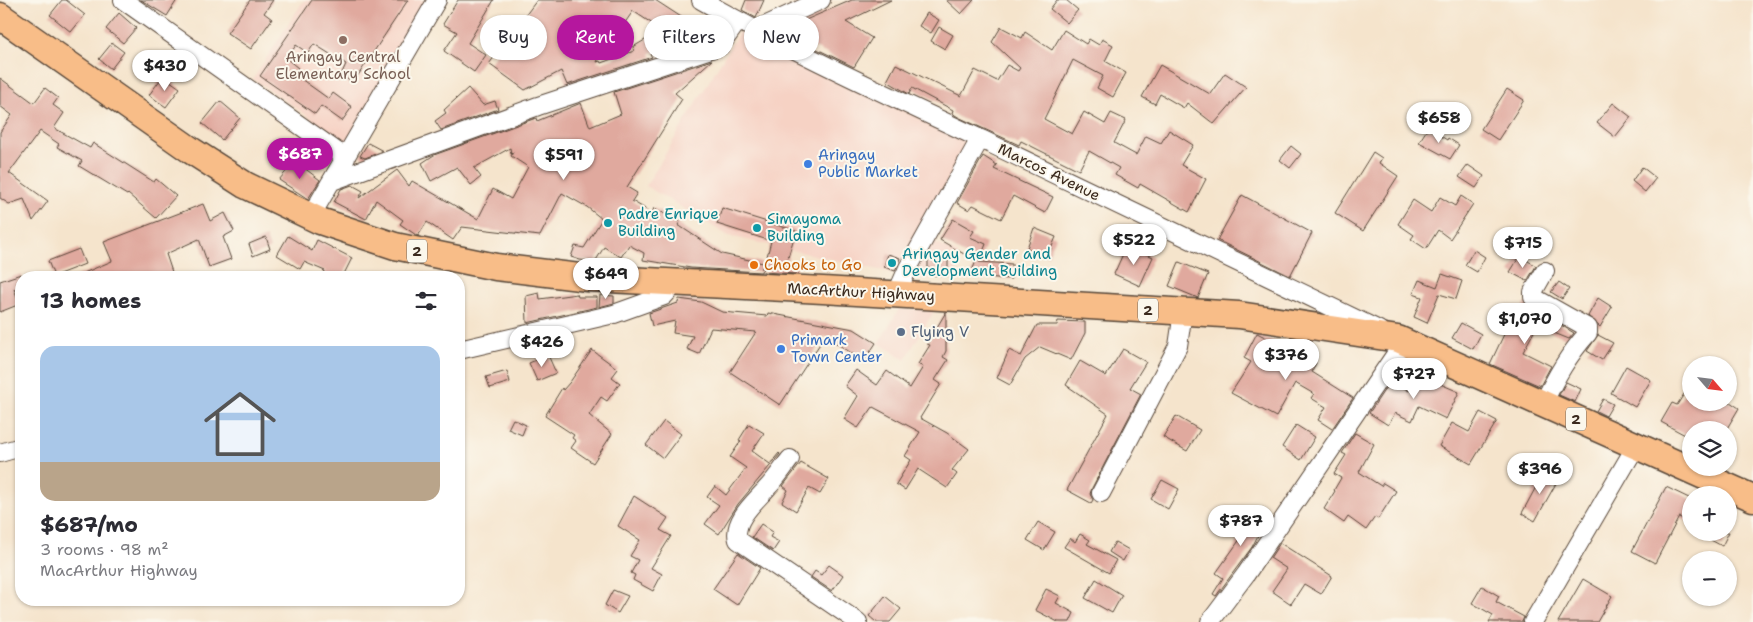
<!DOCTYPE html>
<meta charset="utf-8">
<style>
:root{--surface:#fff;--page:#f7f7f7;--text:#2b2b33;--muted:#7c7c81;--line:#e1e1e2;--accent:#b5179e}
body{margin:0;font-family:"Shantell Sans",sans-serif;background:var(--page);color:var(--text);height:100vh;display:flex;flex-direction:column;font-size:19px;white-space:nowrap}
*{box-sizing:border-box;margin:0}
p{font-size:16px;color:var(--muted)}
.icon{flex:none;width:28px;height:28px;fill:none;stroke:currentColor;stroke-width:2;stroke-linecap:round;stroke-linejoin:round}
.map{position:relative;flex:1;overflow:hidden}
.side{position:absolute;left:15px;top:271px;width:450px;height:335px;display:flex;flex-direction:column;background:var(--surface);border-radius:20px;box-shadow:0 1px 4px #0004}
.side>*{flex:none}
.top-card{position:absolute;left:480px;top:15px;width:475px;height:45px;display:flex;gap:10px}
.needle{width:32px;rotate:118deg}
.tools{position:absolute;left:1682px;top:356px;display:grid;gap:10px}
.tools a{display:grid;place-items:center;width:55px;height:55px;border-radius:50%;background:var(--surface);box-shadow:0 1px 4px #0004;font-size:25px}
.price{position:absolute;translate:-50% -42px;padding:0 11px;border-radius:18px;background:#fff;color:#222;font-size:16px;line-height:32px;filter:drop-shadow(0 1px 2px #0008)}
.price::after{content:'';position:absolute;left:50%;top:30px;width:15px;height:11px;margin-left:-8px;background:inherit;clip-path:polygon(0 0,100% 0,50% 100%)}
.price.selected{background:var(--accent);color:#fff}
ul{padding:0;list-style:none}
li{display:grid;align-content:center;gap:10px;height:265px;padding:0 25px}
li+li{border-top:1px solid var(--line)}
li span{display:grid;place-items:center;height:155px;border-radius:15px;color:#555}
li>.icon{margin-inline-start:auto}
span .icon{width:90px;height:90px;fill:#fffc;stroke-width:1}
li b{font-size:21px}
h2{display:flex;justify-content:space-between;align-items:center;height:60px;padding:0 25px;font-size:21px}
.chip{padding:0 18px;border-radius:22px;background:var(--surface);box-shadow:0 1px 4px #0004;font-size:18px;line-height:45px}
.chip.selected{background:var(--accent);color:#fff}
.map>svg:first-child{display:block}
.built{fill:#f6d2c4}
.building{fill:#e0a99e;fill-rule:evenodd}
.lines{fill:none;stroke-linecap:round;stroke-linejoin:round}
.minor-casing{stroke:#574638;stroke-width:20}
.highway-casing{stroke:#574638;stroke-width:29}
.minor{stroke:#fff;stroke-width:18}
.highway{stroke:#f8bd88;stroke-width:26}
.education-dot{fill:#8d6e63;stroke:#fbf7ec;stroke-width:2}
.shop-dot{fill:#3f7fe0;stroke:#fbf7ec;stroke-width:2}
.culture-dot{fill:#0f9aa8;stroke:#fbf7ec;stroke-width:2}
.food-dot{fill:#e8710a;stroke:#fbf7ec;stroke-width:2}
.service-dot{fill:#5c6f8a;stroke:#fbf7ec;stroke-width:2}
.labels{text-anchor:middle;stroke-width:4;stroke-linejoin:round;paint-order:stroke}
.shield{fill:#fbf7ec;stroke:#75685c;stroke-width:1}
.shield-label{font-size:14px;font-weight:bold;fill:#3b2a1e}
.education-label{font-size:15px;fill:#785e54;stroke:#fbf7ec}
.shop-label{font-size:15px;fill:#366cbe;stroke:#fbf7ec;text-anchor:start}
.street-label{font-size:15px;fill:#3b2a1e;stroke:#fbf7ec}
.culture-label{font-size:15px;fill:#0d838f;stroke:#fbf7ec;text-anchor:start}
.food-label{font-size:15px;fill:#c56008;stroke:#fbf7ec;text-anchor:start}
.service-label{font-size:15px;fill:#4e5e75;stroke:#fbf7ec;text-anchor:start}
</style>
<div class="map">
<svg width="1753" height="622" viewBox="0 0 1753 622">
<rect width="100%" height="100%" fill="#fbf7ec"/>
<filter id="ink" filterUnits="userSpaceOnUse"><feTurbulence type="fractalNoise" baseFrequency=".02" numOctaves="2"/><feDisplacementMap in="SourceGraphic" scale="10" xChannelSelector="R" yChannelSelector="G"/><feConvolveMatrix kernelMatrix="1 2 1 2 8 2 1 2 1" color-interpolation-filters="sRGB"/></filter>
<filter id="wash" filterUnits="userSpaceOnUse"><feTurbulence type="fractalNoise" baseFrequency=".0096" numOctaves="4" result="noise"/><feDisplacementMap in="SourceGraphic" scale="20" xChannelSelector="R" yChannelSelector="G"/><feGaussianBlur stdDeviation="1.12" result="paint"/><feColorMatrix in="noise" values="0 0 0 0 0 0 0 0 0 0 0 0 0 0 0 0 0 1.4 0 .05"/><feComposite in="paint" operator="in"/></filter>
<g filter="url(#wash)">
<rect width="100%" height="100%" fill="#f5e4cc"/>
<path class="built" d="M304,0H430L347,143L253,79Z
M742,27L969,142L897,274L729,236L646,186Z
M931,241L958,254L957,280L910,277Z
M899,309H935L905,360L879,343Z"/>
<g id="blocks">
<path class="building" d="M62,0H66L85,15L71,32L50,15Z
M141,0H177L167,16Z
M250,0H273L264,13L272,19L251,49L227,33Z
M312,0H408L353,83L341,75L346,64L314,44L308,53L296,45L287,59L298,68L294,74L329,99L333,93L352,107L342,121L321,106L315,114L260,76Z
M458,0H494L468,43L486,55L474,72L444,51L457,32L443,24Z
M537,0H655L695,26L702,16L719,29L713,37L697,42L683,32L650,54L652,57L567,85L561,71L525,90L489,64ZM633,11L662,30L633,47L634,51L601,63L600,61L597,62L599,58L595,46L611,24L620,30Z
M746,0H764L756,18L742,10Z
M852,0H891L846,22L872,38L854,67L780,31Z
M946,0H974L961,14Z
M1057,0H1066L1078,10L1067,23L1050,9Z
M119,13L136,28L123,43L106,29Z
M927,13L939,20L931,33L919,26Z
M939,27L953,35L945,49L931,41Z
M1001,27L1022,38L1025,32L1052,50L1064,30L1086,44L1089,39L1099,45L1102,39L1113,45L1105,61L1126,73L1113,97L1097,88L1103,76L1073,60L1044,119L1072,134L1084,112L1105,124L1111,113L1126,120L1114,143L1136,155L1146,136L1161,143L1169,130L1193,145L1181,165L1206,179L1189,212L1140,184L1138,188L1115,175L1119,168L1089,151L1079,170L1021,141L1019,145L958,117L952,113L953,110L912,88L909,94L887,81L896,64L961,96L975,70L997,81L1007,65L1018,71L1020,68L992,42Z
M112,43L124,52L111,69L99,59Z
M712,60L675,93L682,99L627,187L637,193L632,201L652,213L654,208L680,222L678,225L722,254L763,263L761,272L691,268L643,260L644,253L629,245L621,257L604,247L595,262L580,260L571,257L575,246L584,248L602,219L587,207L562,193L540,236L462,227L453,240L427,222L418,236L416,235L400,224L403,220L376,200L366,219L334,202L341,189L352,185L363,191L359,198L397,170L409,186L412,181L478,219L493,189L511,199L528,167L511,156L513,152L511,154L510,148L474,168L481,177L471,185L457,167L431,181L422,163L434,155L536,118L537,121L581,103L590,127L621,114L614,92Z
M1160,65L1210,94L1225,73L1246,87L1214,124L1187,103L1184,108L1160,94L1155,104L1142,97Z
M163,76L180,88L166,107L149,95Z
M0,78L34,103L45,88L58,98L53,105L64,113L54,128L90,148L93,143L154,182L156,179L176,196L156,218L128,194L127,195L79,166L82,161L57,147L59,144L40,131L9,173L48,201L33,221L24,199L9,204L0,198V132L12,115L0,106Z
M468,88L483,105L495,101L498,109L441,130L435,121L446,113L444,110Z
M1507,89L1524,100L1498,140L1481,129Z
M220,101L240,118L222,140L202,123Z
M1613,103L1631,117L1615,137L1597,123Z
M1428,128L1447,140L1448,138L1459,145L1450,159L1419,142Z
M368,143L383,151L365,158L360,156Z
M1291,146L1301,154L1290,168L1280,160Z
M1373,152L1382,158L1379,163L1398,176L1363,231L1335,213Z
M983,156L997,165L994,169L1053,197L1045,213L1013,196L1001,219L973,205L969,210L957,203Z
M295,161L320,180L308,199L279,180Z
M1468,165L1484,176L1476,188L1459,177Z
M1642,167L1656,178L1645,192L1632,181Z
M1242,195L1312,233L1290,276L1217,240Z
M1461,196L1473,204L1450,239L1438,230L1426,249L1411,239L1414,235L1398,224L1413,200L1431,212L1440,197L1455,206Z
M203,204L210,221L225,213L234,231L223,237L231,259L209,267L199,239L166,254L174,278H72L112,261L104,242Z
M722,208L796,231L786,264L797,266L796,274L763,272L771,241L717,224Z
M953,219L974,231L970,237L986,244L979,262L1012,264L1011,279L970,276L976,261L940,240Z
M1034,228L1056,237L1048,256L1027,248Z
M288,236L312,251L317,240L352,258L342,278H332L324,274L325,271L304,262L300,269L277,255Z
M266,237L270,249L253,256L249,244Z
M1127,245L1153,257L1140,286L1114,274Z
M79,249L85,264L54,276L48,261Z
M1474,250L1485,257L1477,272L1465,265Z
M888,254L900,258L895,271L884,267Z
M1520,256L1536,266L1527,281L1510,272Z
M928,257H948V276L928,275Z
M1179,262L1208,274L1198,298L1169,286Z
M21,274V287L14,289L20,304L0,312V281Z
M1442,274L1462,281L1456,299L1439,294L1427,323L1414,317L1422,297L1413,294L1419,280L1437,287Z
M1559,282L1569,289L1562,299L1551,292Z
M539,293L540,299L577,294L578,297H597V307L527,323L526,296Z
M600,295L614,296V303L599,307Z
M1598,298L1612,307L1600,327L1588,316Z
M679,299L701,302L722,312L767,316L768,313L854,329L876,343L864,361L825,336L780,405L730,372L756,332L711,328L699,354L687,349L693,336L673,333L675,321L652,326L649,313L678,303Z
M1525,303L1574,333L1569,339L1537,326L1523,352L1551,366L1540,386L1490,364L1515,311L1520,314Z
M946,312V351L943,357L948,360L935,380L941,384L920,418L947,433L969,449L952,470L957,474L947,488L918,469L905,490L896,484L911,460L905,456L920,432L873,407L858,428L844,419L858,396L845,386L856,370L877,385L887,371L910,388L923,367L918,364L930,345L927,344Z
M1058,321L1085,322V333L1071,360L1040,347L1025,359L1010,385L997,378L1009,350L1021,356L1037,325H1057Z
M1461,323L1481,334L1473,349L1452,338Z
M1257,333L1316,363L1312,372L1353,398L1332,429L1318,420L1326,407L1311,398L1314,394L1295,383L1276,417L1231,393L1251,362L1244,358Z
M1598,335L1613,343L1602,360L1587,351Z
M1123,349L1146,362L1130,388L1141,394L1092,488L1090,494L1093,500L1091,503L1067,490L1108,414L1066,385L1080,361L1106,376Z
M592,350L618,369L612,377L620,383L607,401L601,397L589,415L612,434L593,463L571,448L576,441L572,438L574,435L545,416L562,388L563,390L570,382Z
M548,355L556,373L537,381L529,363Z
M1626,366L1651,380L1635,407L1611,393Z
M507,371L510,382L490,388L486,377Z
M1417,374L1459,392L1446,419L1419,406L1412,421L1395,413L1388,425L1369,413L1391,380L1409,391Z
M1566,382L1581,389L1575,402L1559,395Z
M1691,383V402H1730L1739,408L1726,430H1690L1687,436L1661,422L1672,403L1677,405Z
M1603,399L1613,404L1606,416L1596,411Z
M1480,412L1497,421L1471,464L1439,446L1452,423L1469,432Z
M1176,416L1200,430L1187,451L1163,437Z
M513,419L526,425L522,435L508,429Z
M664,421L681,434L663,458L646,445Z
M749,424L764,433L752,451L770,464L779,453L780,454L738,504L719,534L705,524L719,505L707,497L715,486L726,495L746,468L730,457L741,441L739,440Z
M1296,425L1315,437L1301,460L1282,447Z
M1355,433L1374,444L1359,472L1381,486L1383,483L1396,491L1378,519L1375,517L1366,530L1348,517L1344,523L1324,509L1335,491L1334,490L1341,478L1334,474L1346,455L1342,453Z
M801,463L829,479L820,494L809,488L796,511L782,502L788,490L783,486Z
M1545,470L1559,478L1535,521L1522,513Z
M1162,480L1179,489L1168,509L1151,499Z
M1666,487L1691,499V523L1679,517L1655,563L1632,551Z
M634,496L668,518L660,530L671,536L651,568L662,574L653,591L633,580L635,575L631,573L638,560L630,556L640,540L618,526Z
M1250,509L1267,518L1252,547L1216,596L1213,594L1223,578L1216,573L1248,528L1241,524Z
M1038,522L1055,532L1044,550L1027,540Z
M761,524L773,532L770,537L779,542L773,551L752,537Z
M1696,532H1729L1722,546Z
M1080,534L1090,540L1087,544L1116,560L1109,573L1064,547L1070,538L1075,542Z
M1115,542L1129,550L1123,561L1109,552Z
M1280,543L1332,576L1321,594L1304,584L1291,604L1272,591L1287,569L1270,558Z
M738,553L760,568L737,605L713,589Z
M829,565L843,575L832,591L811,577L815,571L821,575Z
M1096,579L1122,595L1112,613L1085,598Z
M1583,579L1612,596L1597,622H1558Z
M1482,586L1499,596L1496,602L1524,617L1522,622H1489L1493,615L1472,603Z
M1046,589L1060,596L1056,603L1074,613L1070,622H1058L1035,610Z
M613,590L628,596L618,613L605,605Z
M885,596L901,609L890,622H876L869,616Z"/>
</g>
</g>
<g filter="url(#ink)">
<use href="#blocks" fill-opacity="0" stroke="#574638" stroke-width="1"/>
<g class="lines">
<defs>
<path id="minor" d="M123,0L346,158
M701,0C793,52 888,95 983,140C1115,203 1247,267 1379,330
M756,30L821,0
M332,181L538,106L720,46L738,21
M311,216L437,0
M896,295L908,268L980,139
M459,350L614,314L664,296L676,283
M1543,404C1556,377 1568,355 1588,333V328L1533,297V292L1545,271
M0,453L21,447
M790,459C783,468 776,479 768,487C757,500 732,520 738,540L858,622
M1101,493L1178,346L1183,312
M1210,622L1246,574L1404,342
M1533,622L1636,446"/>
<path id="highway" d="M0,16L192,151L245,185L320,221L395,246L496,267L588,278L823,290L1239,315L1398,339L1753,498"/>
</defs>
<use href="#minor" class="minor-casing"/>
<use href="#highway" class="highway-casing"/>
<use href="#minor" class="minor"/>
<use href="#highway" class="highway"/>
</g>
</g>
<circle class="education-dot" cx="343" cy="40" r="5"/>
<g class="shop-dot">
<circle cx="808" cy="164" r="5"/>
<circle cx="781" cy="349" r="5"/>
</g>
<g class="culture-dot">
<circle cx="608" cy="223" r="5"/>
<circle cx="757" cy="228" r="5"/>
<circle cx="892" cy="263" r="5"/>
</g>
<circle class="food-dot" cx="754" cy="265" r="5"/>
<circle class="service-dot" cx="901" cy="332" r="5"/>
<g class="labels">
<g class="shield">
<rect x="407" y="239.5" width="20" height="23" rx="4"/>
<rect x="1138" y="298.5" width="20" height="23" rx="4"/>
<rect x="1566" y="407.5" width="20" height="23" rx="4"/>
</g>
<g class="shield-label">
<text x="417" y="256">2</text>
<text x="1148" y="315">2</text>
<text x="1576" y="424">2</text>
</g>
<g class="education-label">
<text x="343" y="62">Aringay Central<tspan x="343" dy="17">Elementary School</tspan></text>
</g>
<g class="shop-label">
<text x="818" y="160">Aringay<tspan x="818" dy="17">Public Market</tspan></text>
<text x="791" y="345">Primark<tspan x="791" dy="17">Town Center</tspan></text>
</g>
<g class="street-label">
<text transform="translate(1049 172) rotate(26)" y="5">Marcos Avenue</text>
<text transform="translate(861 292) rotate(3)" y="5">MacArthur Highway</text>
</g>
<g class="culture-label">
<text x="618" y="219">Padre Enrique<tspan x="618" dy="17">Building</tspan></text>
<text x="767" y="224">Simayoma<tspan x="767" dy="17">Building</tspan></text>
<text x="902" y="259">Aringay Gender and<tspan x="902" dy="17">Development Building</tspan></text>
</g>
<g class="food-label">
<text x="764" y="270">Chooks to Go</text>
</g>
<g class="service-label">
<text x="911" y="337">Flying V</text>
</g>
</g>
</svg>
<div class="tools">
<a><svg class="needle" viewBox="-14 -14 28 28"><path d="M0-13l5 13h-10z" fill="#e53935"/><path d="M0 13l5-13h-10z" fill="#7c7c81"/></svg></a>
<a><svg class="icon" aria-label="layers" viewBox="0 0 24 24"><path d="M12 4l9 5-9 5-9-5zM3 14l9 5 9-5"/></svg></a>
<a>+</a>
<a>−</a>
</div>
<b class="price" style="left:165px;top:92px">$430</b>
<b class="price" style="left:1439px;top:144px">$658</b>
<b class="price selected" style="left:300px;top:180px">$687</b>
<b class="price" style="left:564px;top:181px">$591</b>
<b class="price" style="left:1134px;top:266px">$522</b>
<b class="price" style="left:1523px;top:269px">$715</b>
<b class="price" style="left:606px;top:300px">$649</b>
<b class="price" style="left:1525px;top:345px">$1,070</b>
<b class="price" style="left:542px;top:368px">$426</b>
<b class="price" style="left:1286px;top:381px">$376</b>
<b class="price" style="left:1414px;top:400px">$727</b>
<b class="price" style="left:1540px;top:495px">$396</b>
<b class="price" style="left:1241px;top:547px">$787</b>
<div class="top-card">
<a class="chip">Buy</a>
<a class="chip selected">Rent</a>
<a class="chip">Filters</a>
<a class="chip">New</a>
</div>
<section class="side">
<h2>13 homes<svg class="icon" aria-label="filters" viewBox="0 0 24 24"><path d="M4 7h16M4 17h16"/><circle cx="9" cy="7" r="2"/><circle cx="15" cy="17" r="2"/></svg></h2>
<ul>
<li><span style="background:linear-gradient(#a9c7e8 75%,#b9a48a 0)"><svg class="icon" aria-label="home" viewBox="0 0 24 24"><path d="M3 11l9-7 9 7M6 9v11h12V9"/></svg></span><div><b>$687/mo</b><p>3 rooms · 98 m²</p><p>MacArthur Highway</p></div></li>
</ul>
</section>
</div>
